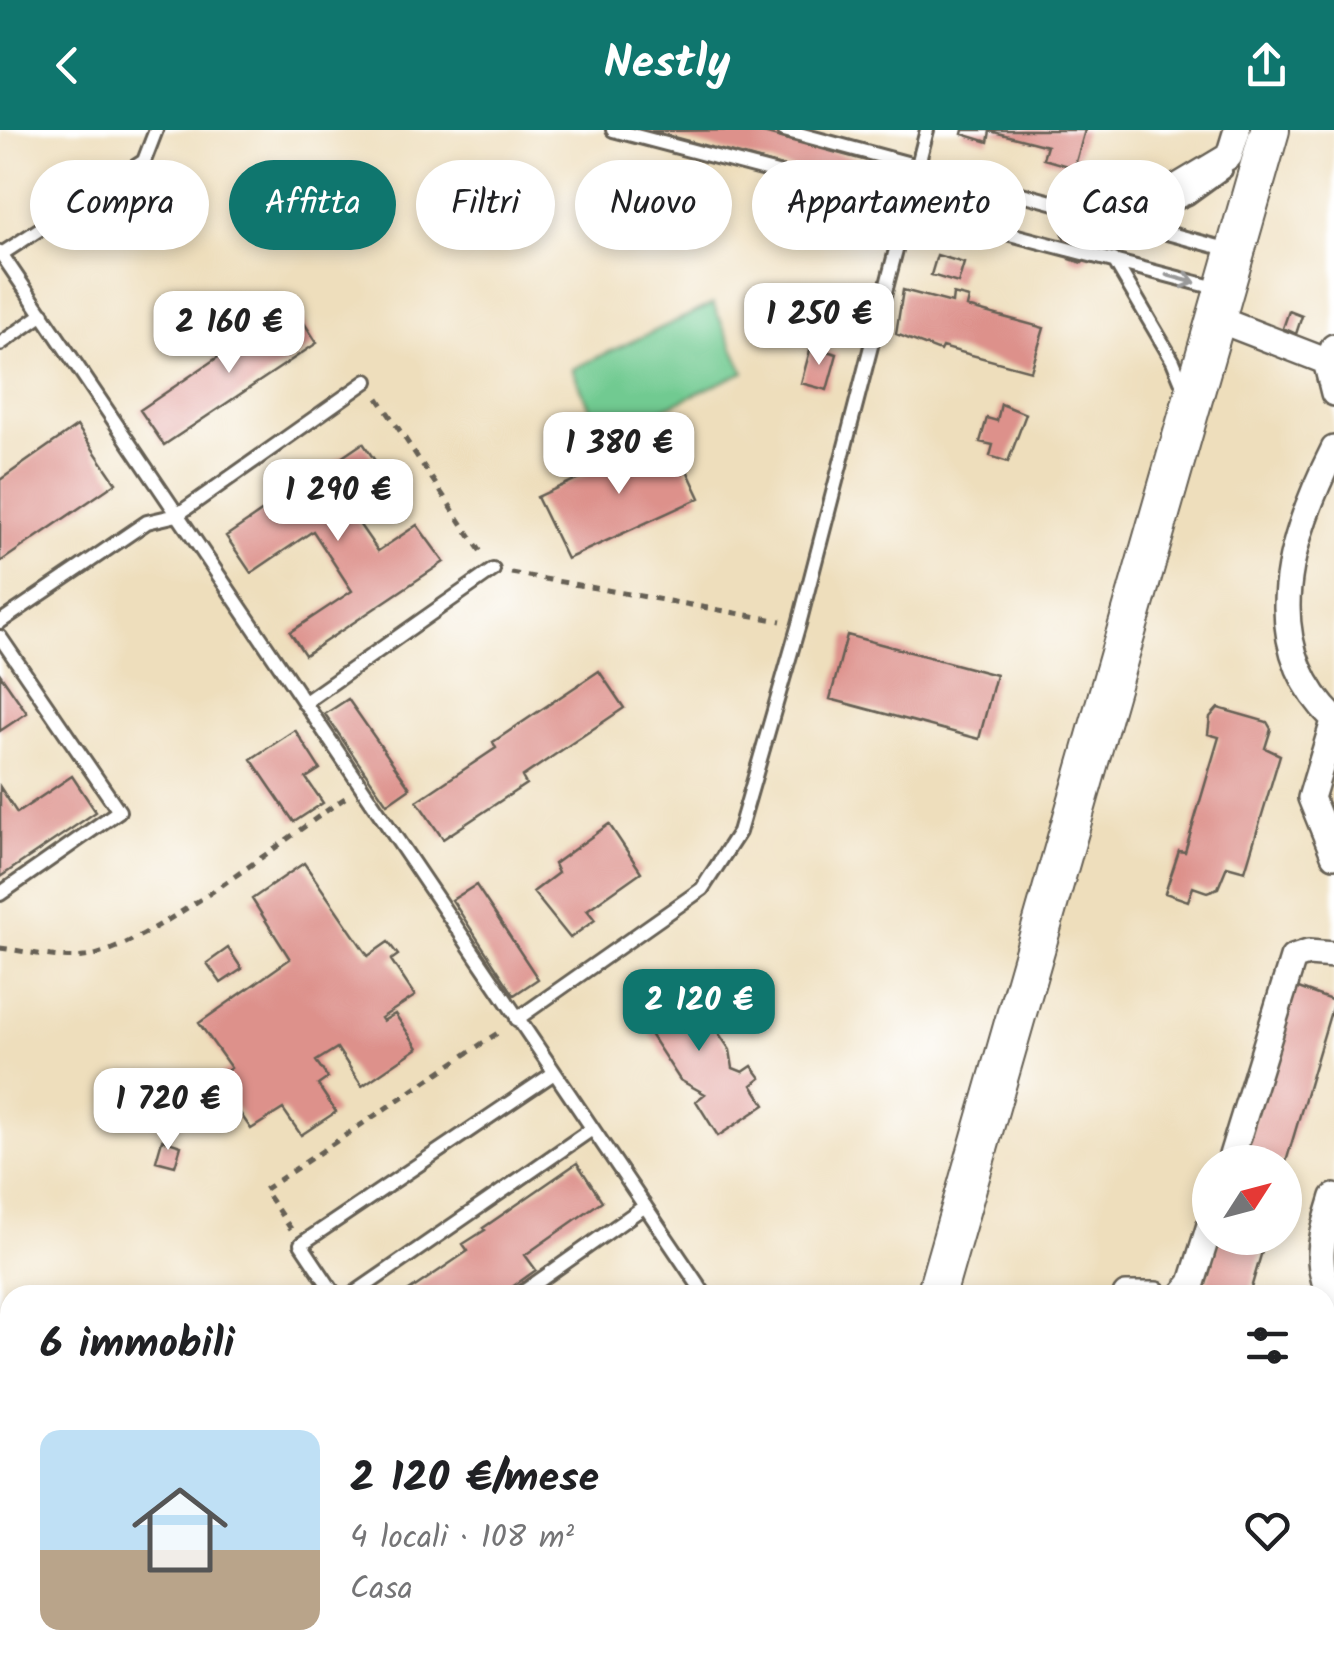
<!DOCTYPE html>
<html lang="it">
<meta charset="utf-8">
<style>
:root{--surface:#fff;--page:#f2f2f2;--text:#202124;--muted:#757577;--line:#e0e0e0;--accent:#0f766e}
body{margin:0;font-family:Kalam,sans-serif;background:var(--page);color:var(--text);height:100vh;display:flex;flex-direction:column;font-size:38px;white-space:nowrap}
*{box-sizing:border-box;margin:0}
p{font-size:32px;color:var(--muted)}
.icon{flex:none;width:55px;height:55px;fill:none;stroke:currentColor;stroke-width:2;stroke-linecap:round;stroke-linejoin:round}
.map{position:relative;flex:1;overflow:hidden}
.details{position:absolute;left:0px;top:1155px;width:1335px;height:390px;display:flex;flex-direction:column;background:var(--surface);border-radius:30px 30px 0 0;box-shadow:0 5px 15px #0003}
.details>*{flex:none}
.guide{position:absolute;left:30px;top:30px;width:1275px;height:90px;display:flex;gap:20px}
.needle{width:65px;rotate:54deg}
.controls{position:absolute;left:1192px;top:1015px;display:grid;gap:20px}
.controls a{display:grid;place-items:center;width:110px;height:110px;border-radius:50%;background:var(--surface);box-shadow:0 5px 15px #0003;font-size:50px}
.price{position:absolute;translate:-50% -85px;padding:0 22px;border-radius:20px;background:#fff;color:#222;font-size:32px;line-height:65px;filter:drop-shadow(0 2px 5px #0008)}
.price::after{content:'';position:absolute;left:50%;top:60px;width:30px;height:22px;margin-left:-15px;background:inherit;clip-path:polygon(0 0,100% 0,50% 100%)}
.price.on{background:var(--accent);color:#fff}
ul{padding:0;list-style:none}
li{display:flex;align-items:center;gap:30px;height:250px;padding:0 40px}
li+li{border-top:2px solid var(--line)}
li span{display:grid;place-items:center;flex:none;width:280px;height:200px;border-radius:20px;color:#555}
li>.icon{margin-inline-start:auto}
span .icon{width:120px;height:120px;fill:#fffc;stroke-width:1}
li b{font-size:42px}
h2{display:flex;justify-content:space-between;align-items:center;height:120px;padding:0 40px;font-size:42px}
.pill{padding:0 35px;border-radius:45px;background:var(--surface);box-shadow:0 5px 15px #0003;font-size:35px;line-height:90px}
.pill.on{background:var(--accent);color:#fff}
header{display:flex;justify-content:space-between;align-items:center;height:130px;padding:0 40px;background:var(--accent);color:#fff;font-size:45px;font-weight:800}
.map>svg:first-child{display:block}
.pitch{fill:#71ca91;stroke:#467356;stroke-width:2.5}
.building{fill:#dd918b}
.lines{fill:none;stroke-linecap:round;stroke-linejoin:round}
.service-casing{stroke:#666054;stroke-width:18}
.minor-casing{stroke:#666054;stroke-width:30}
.secondary-casing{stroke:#666054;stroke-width:42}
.path{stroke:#666054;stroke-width:5;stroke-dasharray:8 8;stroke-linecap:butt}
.service{stroke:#fff;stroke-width:12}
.minor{stroke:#fff;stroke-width:25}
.secondary{stroke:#fff;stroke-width:38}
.oneway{stroke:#999}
</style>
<header><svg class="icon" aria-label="back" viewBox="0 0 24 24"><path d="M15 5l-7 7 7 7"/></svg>Nestly<svg class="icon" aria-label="share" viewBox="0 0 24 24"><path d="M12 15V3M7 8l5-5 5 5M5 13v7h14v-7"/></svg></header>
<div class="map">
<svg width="1334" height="1545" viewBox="0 0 1334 1545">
<rect width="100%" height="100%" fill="#fff"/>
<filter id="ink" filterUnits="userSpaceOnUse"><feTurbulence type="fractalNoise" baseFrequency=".01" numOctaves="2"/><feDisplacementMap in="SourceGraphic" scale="20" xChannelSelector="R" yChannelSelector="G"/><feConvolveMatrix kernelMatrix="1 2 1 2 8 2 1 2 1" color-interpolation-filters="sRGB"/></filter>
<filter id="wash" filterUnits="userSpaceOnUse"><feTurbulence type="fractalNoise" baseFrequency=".0048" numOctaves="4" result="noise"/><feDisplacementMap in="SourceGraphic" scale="40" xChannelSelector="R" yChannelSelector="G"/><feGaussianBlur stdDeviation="2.25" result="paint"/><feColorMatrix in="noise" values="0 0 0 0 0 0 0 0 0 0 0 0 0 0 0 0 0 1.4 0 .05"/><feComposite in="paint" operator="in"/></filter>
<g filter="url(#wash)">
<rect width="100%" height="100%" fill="#eedebc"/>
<path class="pitch" d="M713,174L744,242L603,306L572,239Z"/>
<g id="blocks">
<path class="building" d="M752,0L882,35L874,61L651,1Z
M963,0H1085L1076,32L1107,40L1098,74L1110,104L1109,112L1104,111L1082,133L1070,129L1059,90L1066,92L1084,71L1060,64L1068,36L1043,29L1047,16L990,1L988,12L962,4Z
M937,125L964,133L958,153L931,145Z
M903,160L952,173L953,164L969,168L967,177L1044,198L1031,241L942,217L940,221L896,204Z
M293,176L317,213L164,315L140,280Z
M1289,181L1302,186L1296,204L1283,198Z
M811,217L837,224L827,260L801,253Z
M1001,274L1026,284L1008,332L990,326L993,315L980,312L987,288L997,291Z
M77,296L116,353L0,432V350Z
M671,306L700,368L567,429L537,367Z
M363,313L388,350L348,378L378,421L417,395L444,432L305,525L290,502L352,461L313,401L251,443L226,406Z
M847,505L996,545L979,609L830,569Z
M599,541L624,578L522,647L526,654L443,709L417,671L496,618L493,612Z
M0,544L27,583L0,601Z
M348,569L410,658L387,674L325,584Z
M1218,578L1267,592L1271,599L1265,618L1280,625L1245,741L1227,736L1218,758L1207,762L1193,757L1188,771L1165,763L1179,721L1185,722L1219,607L1208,604L1210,587Z
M295,600L320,639L306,648L323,673L294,692L251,629Z
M72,646L96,682L0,747V657L17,683Z
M609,694L641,742L587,780L595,790L570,808L533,762L558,743L554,734Z
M304,733L368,826L388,812L398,825L391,830L415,866L381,888L383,891L395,884L418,918L362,956L337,918L316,931L328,948L318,955L336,982L301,1005L283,979L251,999L216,948L231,938L199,893L290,829L252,769Z
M476,755L538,849L514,865L452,770Z
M228,818L242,839L221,853L207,833Z
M678,843L730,920L733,938L743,942L752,936L761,948L752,955L765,975L718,1006L696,971L705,964L680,950L631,875Z
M1293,856L1334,871L1286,1032H1278L1244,1023Z
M162,1010L181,1016L175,1036L156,1031Z
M577,1033L602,1071L525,1125L536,1140L501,1165L491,1158L481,1165H403L468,1121L463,1114L485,1100L483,1098Z
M1219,1108H1266L1249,1165H1202Z
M1334,1307V1399L1325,1382V1312Z"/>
</g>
</g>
<g filter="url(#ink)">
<use href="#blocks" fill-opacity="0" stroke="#666054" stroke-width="2.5"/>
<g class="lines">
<defs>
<path id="service" d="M613,0L1220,159
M784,0L1230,120
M1156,82L1189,67L1225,41
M0,122L705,1165
M0,125L144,31L156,0
M1114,130L1173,231L1185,260
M0,214L43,184
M0,492L147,392L177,385L367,251
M0,507L119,681L0,764
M304,573L493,440
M517,889L702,759L739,702L799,494L927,0
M335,1165L301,1114L554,943
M352,1165L592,999
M519,1165L645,1076
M735,1545L738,1535"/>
<path id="minor" d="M1122,90L1229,26L1237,0
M1217,189L1328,232
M1334,217L1327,235L1334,263
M1334,319C1290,406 1255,512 1334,589
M1334,591L1311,668L1334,725
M1230,1032L1293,828L1308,823L1334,825
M1334,1067C1322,1106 1312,1134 1334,1172
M1126,1165H1156
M1182,1165L1192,1153L1210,1095
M1325,1297L1334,1292
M1325,1411L1334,1427"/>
<path id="secondary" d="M936,1165L1270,0
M826,1545L829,1535"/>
</defs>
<use href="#service" class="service-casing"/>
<use href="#minor" class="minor-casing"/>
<use href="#secondary" class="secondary-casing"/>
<path class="path" d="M378,268L483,425
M511,443L781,491
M0,818C26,821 58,830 84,827C143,821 290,705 345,668
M291,1099L264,1060L502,900"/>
<use href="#service" class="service"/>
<use href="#minor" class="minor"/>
<use href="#secondary" class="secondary"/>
</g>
<defs><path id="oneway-shaft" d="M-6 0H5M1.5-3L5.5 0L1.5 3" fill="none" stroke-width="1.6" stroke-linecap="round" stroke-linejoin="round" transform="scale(2.5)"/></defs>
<use class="oneway" href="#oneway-shaft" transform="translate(1181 149) rotate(15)"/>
</g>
</svg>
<div class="controls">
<a><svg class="needle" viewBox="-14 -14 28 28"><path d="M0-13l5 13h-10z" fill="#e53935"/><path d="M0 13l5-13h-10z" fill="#757577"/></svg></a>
</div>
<b class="price" style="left:819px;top:238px">1 250 €</b>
<b class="price" style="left:229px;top:246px">2 160 €</b>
<b class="price" style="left:619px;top:367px">1 380 €</b>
<b class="price" style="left:338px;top:414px">1 290 €</b>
<b class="price on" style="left:699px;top:924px">2 120 €</b>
<b class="price" style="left:168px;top:1023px">1 720 €</b>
<div class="guide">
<a class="pill">Compra</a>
<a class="pill on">Affitta</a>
<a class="pill">Filtri</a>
<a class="pill">Nuovo</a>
<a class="pill">Appartamento</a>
<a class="pill">Casa</a>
</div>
<section class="details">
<h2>6 immobili<svg class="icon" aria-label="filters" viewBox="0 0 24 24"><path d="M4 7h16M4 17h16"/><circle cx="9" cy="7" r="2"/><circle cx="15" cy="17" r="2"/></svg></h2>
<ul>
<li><span style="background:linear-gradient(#bfe0f5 60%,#b9a48a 0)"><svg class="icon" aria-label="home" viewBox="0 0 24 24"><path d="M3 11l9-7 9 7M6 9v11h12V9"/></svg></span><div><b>2 120 €/mese</b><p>4 locali · 108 m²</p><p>Casa</p></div><svg class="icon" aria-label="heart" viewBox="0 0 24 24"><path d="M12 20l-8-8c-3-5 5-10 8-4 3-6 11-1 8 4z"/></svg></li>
</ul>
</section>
</div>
